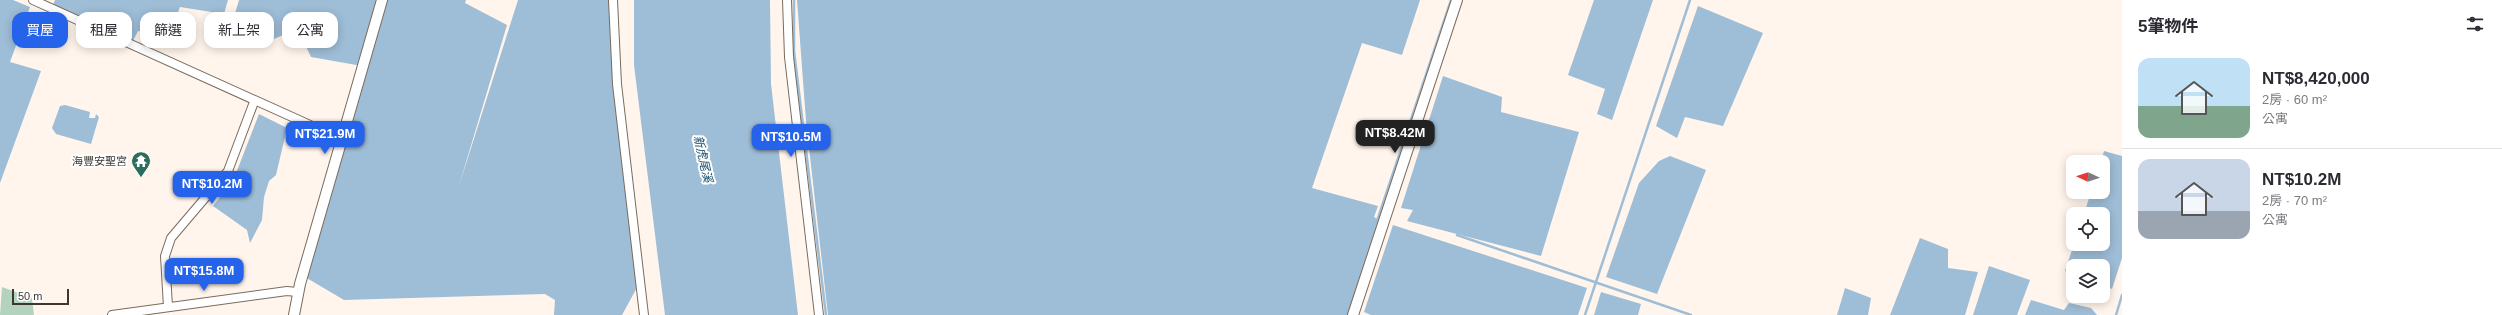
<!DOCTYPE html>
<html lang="zh-TW">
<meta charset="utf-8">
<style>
:root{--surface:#fff;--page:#f2f2f3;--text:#2b2b33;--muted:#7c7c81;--line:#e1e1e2;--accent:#2563eb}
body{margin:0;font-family:Helvetica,"Noto Sans TC",sans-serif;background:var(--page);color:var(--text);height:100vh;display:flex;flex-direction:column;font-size:15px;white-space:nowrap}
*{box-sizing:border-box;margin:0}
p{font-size:13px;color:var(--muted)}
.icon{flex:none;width:22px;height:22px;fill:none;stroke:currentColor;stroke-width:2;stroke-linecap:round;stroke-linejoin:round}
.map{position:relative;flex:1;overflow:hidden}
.side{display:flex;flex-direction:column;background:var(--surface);width:380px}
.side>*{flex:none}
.top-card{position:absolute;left:12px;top:12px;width:380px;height:36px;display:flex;gap:8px}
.needle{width:26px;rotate:273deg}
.tools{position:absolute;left:2066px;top:155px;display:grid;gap:8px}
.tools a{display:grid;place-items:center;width:44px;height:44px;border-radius:8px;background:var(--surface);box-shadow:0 2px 10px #0003;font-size:20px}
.scale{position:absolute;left:12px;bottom:10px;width:57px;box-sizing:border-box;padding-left:4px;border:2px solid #3e3731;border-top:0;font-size:11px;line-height:14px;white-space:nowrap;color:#3e3731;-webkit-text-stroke:3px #fff;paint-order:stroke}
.price{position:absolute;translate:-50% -34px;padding:0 9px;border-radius:8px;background:var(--accent);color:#fff;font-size:13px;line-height:26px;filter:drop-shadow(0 1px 2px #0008)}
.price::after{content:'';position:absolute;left:50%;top:24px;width:12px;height:9px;margin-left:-6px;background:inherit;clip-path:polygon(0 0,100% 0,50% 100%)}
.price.on{background:#222;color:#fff}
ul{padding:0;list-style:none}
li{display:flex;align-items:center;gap:12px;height:100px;padding:0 16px}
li+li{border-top:1px solid var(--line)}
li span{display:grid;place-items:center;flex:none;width:112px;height:80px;border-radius:12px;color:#555}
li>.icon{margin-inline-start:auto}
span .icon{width:48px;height:48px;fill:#fffc;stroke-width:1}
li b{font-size:17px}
h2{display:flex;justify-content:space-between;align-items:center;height:48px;padding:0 16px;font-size:17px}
.tag{padding:0 14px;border-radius:12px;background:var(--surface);box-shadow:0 2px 10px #0003;font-size:14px;line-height:36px}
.tag.on{background:var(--accent);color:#fff}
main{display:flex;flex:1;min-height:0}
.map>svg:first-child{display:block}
.green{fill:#b4d3bf}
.water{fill:#9ebdd6}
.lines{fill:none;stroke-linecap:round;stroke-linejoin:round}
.stream{stroke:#9ebdd6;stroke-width:2.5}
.minor-casing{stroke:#796b5d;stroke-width:10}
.tertiary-casing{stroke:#796b5d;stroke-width:12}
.minor{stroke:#fff;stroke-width:8}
.tertiary{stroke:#fff;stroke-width:10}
.labels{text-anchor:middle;stroke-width:4;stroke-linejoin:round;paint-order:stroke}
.poi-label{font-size:11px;fill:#3e3731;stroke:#fff;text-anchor:end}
.water-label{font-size:12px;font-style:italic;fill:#134769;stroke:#fff}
</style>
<main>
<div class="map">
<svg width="2122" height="315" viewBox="0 0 2122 315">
<rect width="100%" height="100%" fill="#fff5ec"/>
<path class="green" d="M2,287L32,298L34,315H0Z"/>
<path class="water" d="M0,0H13L30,7L10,62L41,71L0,183Z
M55,0H228L224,14L180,7L169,36L138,31L133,41L53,5Z
M239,0H466L465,3L507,25L458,189L518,0H614L617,79L640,282L622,315H554L555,300L545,294L344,300L300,274L362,66L311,57L302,38L288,33L274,39L231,27Z
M634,0H770L771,84L798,315H665L634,65Z
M797,0H1420L1402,55L1362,43L1312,188L1378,206L1374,217L1379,220L1348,315H828L806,121Z
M1594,0H1653L1612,120L1597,114L1605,89L1568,75Z
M1698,6L1763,33L1723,126L1685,117L1677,138L1656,126Z
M1443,76L1502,97L1501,112L1579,132L1541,256L1407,221L1413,210L1401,208Z
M65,105L90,112L89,118H95L96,114L99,117L91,144L56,134L52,128L60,106Z
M259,114L287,128L276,175L269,181L264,197L262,220L250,243L247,230L213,206L233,181Z
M2104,151L2122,156V258L2112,289L2103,285V266H2073V274L2065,271L2074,244H2103V214H2084L2091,192H2103V162H2101Z
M1670,156L1706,170L1657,294L1606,277L1639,183L1659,161Z
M1393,225L1587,288L1578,315H1371L1364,312Z
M1920,238L1948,249V268L1978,272L1965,315H1890Z
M1989,266L2030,280L2017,315H1973Z
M1845,288L1871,298L1868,315H1837Z
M1601,292L1641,304L1638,315H1594Z
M2031,300L2064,310L2069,303L2091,308L2097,315H2025Z"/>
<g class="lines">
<path class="stream" d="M794,0V51L826,315
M1377,221L1451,0
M1457,235L1691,315
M1585,315L1690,0
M2116,315L2122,295"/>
<defs>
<path id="minor" d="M33,0L341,139
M613,0L617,84L644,315
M787,0L789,57L819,315
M168,307L165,256L171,238L228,171L254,102
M112,315L287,291L297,292"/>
<path id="tertiary" d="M294,315L300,284L382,0
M1353,315L1457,0"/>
</defs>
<use href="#minor" class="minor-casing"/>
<use href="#tertiary" class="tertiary-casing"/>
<use href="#minor" class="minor"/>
<use href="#tertiary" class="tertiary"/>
</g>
<defs>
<symbol id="temple-pin" viewBox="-11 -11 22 30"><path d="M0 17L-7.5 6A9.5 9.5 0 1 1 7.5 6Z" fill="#2c6e5e" stroke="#fff"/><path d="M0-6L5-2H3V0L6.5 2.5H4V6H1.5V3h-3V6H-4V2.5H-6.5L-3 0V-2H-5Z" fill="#fff"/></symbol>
</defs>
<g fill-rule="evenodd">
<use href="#temple-pin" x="130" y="150" width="22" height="30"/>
</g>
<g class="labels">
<g class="poi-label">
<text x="127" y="165">海豐安聖宮</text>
</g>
<g class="water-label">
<text transform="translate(703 159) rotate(77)" y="4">新虎尾溪</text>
</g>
</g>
</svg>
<div class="tools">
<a><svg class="needle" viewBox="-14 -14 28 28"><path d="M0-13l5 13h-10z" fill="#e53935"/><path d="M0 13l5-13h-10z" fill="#7c7c81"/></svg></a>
<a><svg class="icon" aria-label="locate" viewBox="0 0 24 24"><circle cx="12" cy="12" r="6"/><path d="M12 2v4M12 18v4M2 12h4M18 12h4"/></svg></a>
<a><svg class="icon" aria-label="layers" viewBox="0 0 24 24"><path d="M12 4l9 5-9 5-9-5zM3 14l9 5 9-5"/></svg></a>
</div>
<div class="scale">50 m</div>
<b class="price on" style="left:1395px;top:154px">NT$8.42M</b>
<b class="price" style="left:325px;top:155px">NT$21.9M</b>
<b class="price" style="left:791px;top:158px">NT$10.5M</b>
<b class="price" style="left:212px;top:205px">NT$10.2M</b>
<b class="price" style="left:204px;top:292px">NT$15.8M</b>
<div class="top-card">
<a class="tag on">買屋</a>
<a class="tag">租屋</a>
<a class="tag">篩選</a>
<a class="tag">新上架</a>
<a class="tag">公寓</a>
</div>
</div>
<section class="side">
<h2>5筆物件<svg class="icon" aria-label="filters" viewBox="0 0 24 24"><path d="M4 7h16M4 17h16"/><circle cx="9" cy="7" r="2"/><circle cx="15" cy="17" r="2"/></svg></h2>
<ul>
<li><span style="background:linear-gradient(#bfe0f5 60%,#7fa58c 0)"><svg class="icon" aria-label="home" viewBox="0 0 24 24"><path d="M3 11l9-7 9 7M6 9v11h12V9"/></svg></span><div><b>NT$8,420,000</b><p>2房 · 60 m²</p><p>公寓</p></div></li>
<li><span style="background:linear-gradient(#c9d6e8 65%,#9aa5b1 0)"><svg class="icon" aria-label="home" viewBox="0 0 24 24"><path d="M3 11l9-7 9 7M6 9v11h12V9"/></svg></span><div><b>NT$10.2M</b><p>2房 · 70 m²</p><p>公寓</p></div></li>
</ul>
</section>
</main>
